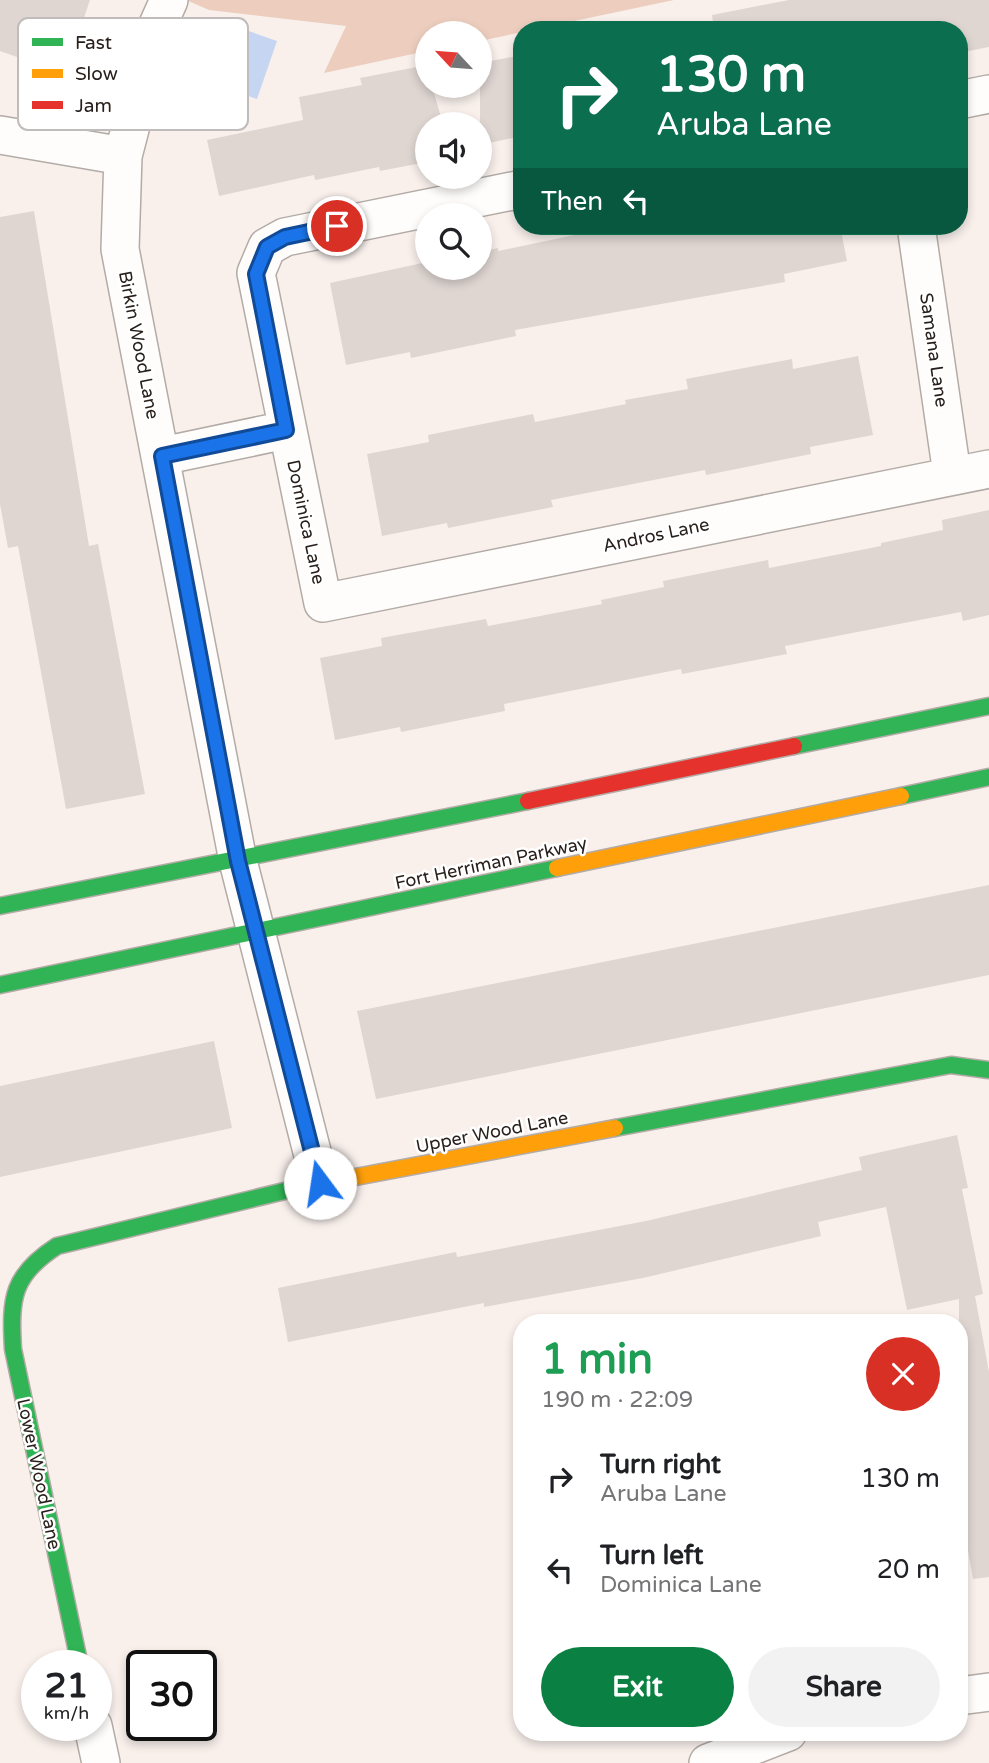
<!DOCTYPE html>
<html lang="en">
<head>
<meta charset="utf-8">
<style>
  :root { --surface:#fff; --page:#f2f2f2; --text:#202124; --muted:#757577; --accent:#0b8043 }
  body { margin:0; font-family:"Varela Round",sans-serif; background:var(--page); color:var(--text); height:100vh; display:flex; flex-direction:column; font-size:26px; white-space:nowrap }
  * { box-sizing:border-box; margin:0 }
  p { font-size:23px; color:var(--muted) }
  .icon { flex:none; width:38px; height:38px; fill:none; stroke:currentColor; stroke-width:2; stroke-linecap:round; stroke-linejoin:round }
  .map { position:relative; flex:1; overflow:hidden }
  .details { position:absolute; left:513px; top:1314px; width:455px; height:427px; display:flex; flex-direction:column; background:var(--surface); border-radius:28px; box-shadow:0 4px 10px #0003 }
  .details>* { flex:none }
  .hud { position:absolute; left:513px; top:21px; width:455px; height:214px; border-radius:28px; box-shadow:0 4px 10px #0003; background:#0b6e4f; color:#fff; overflow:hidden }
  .needle { width:46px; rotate:296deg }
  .tools { position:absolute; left:415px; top:21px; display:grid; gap:14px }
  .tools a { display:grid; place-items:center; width:77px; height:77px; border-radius:50%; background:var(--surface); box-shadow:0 4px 10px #0003; font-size:35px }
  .speed { position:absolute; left:21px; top:1650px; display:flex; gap:14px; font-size:35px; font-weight:700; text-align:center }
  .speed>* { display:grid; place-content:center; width:91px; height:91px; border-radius:50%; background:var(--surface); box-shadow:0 4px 10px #0003; line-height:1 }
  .speed small { font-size:18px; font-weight:400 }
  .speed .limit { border:4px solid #111; border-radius:10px; background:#fff; color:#111 }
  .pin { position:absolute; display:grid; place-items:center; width:60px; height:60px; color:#fff; margin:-30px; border:4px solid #fff; border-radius:50%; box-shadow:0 2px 7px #0007 }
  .me { position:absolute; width:77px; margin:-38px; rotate:346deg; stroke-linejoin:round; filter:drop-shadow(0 0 5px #0008) }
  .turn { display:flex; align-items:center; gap:24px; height:147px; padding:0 28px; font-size:32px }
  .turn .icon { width:91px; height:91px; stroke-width:2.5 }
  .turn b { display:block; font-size:49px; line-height:60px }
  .then { display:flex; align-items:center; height:66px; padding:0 28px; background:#0003; gap:14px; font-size:26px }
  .round { display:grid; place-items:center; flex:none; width:74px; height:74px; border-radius:37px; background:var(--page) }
  .headline { display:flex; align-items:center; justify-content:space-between; height:119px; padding:0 28px }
  h1 { font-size:42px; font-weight:700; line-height:52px; color:#1e9e55 }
  .primary-button { display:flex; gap:14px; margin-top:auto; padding:14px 28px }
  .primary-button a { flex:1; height:80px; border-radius:42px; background:var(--accent); color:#fff; font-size:28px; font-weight:700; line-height:80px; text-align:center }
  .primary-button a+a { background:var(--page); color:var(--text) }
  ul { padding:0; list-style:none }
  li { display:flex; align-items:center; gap:21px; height:91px; padding:0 28px }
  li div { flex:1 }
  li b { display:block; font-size:26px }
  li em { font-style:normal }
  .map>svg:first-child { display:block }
  .green { fill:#edcebe }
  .water { fill:#c6d6f2 }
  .building { fill:#dfd6d2 }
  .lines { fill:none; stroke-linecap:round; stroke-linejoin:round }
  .street-casing { stroke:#b3aba6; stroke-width:40 }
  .fast-casing { stroke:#b3aba6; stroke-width:19 }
  .slow-casing { stroke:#b3aba6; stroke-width:19 }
  .jam-casing { stroke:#b3aba6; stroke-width:19 }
  .street { stroke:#fefdfc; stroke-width:37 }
  .fast { stroke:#30b455; stroke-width:16 }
  .slow { stroke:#ff9f0a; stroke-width:16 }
  .jam { stroke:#e5322d; stroke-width:16 }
  .route-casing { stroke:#114b97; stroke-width:18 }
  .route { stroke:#1a73e8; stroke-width:12 }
  .labels { text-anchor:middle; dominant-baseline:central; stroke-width:5; stroke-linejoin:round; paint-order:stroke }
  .street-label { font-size:18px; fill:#29201b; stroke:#fff }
  .key { fill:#fff; stroke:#bfbcbb; stroke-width:2 }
  .key-label { font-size:19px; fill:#29201b }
</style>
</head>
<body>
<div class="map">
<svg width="989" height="1763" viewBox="0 0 989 1763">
  <rect width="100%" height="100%" fill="#f9f0ec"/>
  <path class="green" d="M186,0H674L480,41V33H427V51L324,73L346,26L209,10Z"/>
  <path class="water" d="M243,29L277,41L257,99L223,87Z"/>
  <path class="building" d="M0,0H90L65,74L0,51Z
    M789,0H989V47L959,53V30H714L712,15Z
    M522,55V136L480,145V63Z
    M427,65V86H432L443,124H427V162L380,171L379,167L315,180L314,175L219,196L207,140L303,120L299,97L362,85L360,78Z
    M34,211L89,546L98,544L145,794L66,809L18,546L8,548L0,504V217Z
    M617,226H840L847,261L784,274L785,282L515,330L516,336L411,358L410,352L346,365L330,283L427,262V268H480V252L498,248V251Z
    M858,356L873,435L810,447L811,454L706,475L705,470L551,500L553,507L448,528L447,523L382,536L367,454L429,442L428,435L533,414L535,422L626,404L625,400L688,389L686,379L792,359L793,369Z
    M989,510V615L963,621L961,612L785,646L787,654L682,674L681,669L504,704L505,711L401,732L400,727L335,740L320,658L382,646L381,638L486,619L488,626L602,604L601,600L664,587L663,581L768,560L769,568L881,546V543L943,530L942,520Z
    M989,885V975L376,1099L357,1011Z
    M214,1041L232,1128L0,1177V1086Z
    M957,1135L968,1188L962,1189L983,1294L975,1296L989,1372V1577L973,1579L959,1499V1299L907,1310L886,1207L818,1222L821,1236L643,1278L484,1307V1303L288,1342L278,1288L456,1252L457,1257L646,1221L862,1170L859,1157Z"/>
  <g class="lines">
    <defs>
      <path id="street" d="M169,0L156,29L123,156L120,249L238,861L320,1183
        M959,100L989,94
        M0,135L123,156
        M522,189L285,237L267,247L256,273L323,603L989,469
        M916,226L952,474
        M162,456L286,430
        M959,1696L989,1692
        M93,1726L101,1763
        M708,1763L788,1732"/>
      <path id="fast" d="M794,746L989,706
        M901,796L989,777
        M0,906L528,801
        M0,985L557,868
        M615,1128L951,1065L989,1070
        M80,1666L13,1349C10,1298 12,1275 57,1246L297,1188"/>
      <path id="slow" d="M557,868L901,796
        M297,1188L615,1128"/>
      <path id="jam" d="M528,801L794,746"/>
    </defs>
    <use href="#street" class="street-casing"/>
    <use href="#fast" class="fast-casing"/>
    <use href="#slow" class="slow-casing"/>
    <use href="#jam" class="jam-casing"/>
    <use href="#street" class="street"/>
    <use href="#fast" class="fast"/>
    <use href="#slow" class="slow"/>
    <use href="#jam" class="jam"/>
  </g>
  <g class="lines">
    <defs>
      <path id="route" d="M320,1183L238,861L162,456L286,430L256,274L267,247L285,237L337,226"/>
    </defs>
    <use href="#route" class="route-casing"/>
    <use href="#route" class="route"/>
  </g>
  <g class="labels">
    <g class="street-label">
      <text transform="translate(139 345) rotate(79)">Birkin Wood Lane</text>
      <text transform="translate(934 350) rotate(82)">Samana Lane</text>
      <text transform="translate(306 522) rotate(78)">Dominica Lane</text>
      <text transform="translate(656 535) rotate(-12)">Andros Lane</text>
      <text transform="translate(491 863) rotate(-12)">Fort Herriman Parkway</text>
      <text transform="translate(492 1132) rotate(-11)">Upper Wood Lane</text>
      <text transform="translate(39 1474) rotate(78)">Lower Wood Lane</text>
    </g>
  </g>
  <rect x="18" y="18" width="230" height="112" rx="10" class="key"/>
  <rect x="32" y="38" width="31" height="8" fill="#30b455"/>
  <rect x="32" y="69" width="31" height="9" fill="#ff9f0a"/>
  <rect x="32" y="101" width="31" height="8" fill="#e5322d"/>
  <g class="key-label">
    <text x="75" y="49">Fast</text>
    <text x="75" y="80">Slow</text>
    <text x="75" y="112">Jam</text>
  </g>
</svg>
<div class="tools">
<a><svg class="needle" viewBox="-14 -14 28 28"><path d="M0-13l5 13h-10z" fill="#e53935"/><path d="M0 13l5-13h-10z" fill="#757577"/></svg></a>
<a><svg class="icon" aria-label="sound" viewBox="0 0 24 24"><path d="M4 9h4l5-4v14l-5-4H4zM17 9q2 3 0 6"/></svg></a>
<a><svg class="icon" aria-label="search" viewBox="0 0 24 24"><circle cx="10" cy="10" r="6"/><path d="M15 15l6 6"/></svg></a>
</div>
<div class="speed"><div>21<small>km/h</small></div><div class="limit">30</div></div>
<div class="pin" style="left:337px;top:226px;background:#d93025"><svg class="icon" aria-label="arrive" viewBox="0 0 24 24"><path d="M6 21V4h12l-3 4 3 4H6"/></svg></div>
<svg class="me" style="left:320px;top:1183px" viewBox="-20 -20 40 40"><circle r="19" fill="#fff"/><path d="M0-13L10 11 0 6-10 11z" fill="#1a73e8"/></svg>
<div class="hud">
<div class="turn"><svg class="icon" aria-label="right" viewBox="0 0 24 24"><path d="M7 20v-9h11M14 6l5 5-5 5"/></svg><div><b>130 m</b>Aruba Lane</div></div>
<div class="then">Then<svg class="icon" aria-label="left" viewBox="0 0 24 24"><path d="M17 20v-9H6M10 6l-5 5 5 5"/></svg></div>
</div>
<section class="details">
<div class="headline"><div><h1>1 min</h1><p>190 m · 22:09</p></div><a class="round" style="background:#d93025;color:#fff"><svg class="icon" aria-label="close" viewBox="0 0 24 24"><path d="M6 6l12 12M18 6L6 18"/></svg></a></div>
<ul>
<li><svg class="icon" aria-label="right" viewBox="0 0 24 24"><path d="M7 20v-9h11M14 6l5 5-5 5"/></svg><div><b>Turn right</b><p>Aruba Lane</p></div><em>130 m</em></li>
<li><svg class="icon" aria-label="left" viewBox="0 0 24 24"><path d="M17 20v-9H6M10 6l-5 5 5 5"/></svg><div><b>Turn left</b><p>Dominica Lane</p></div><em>20 m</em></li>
</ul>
<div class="primary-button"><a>Exit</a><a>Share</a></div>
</section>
</div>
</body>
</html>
